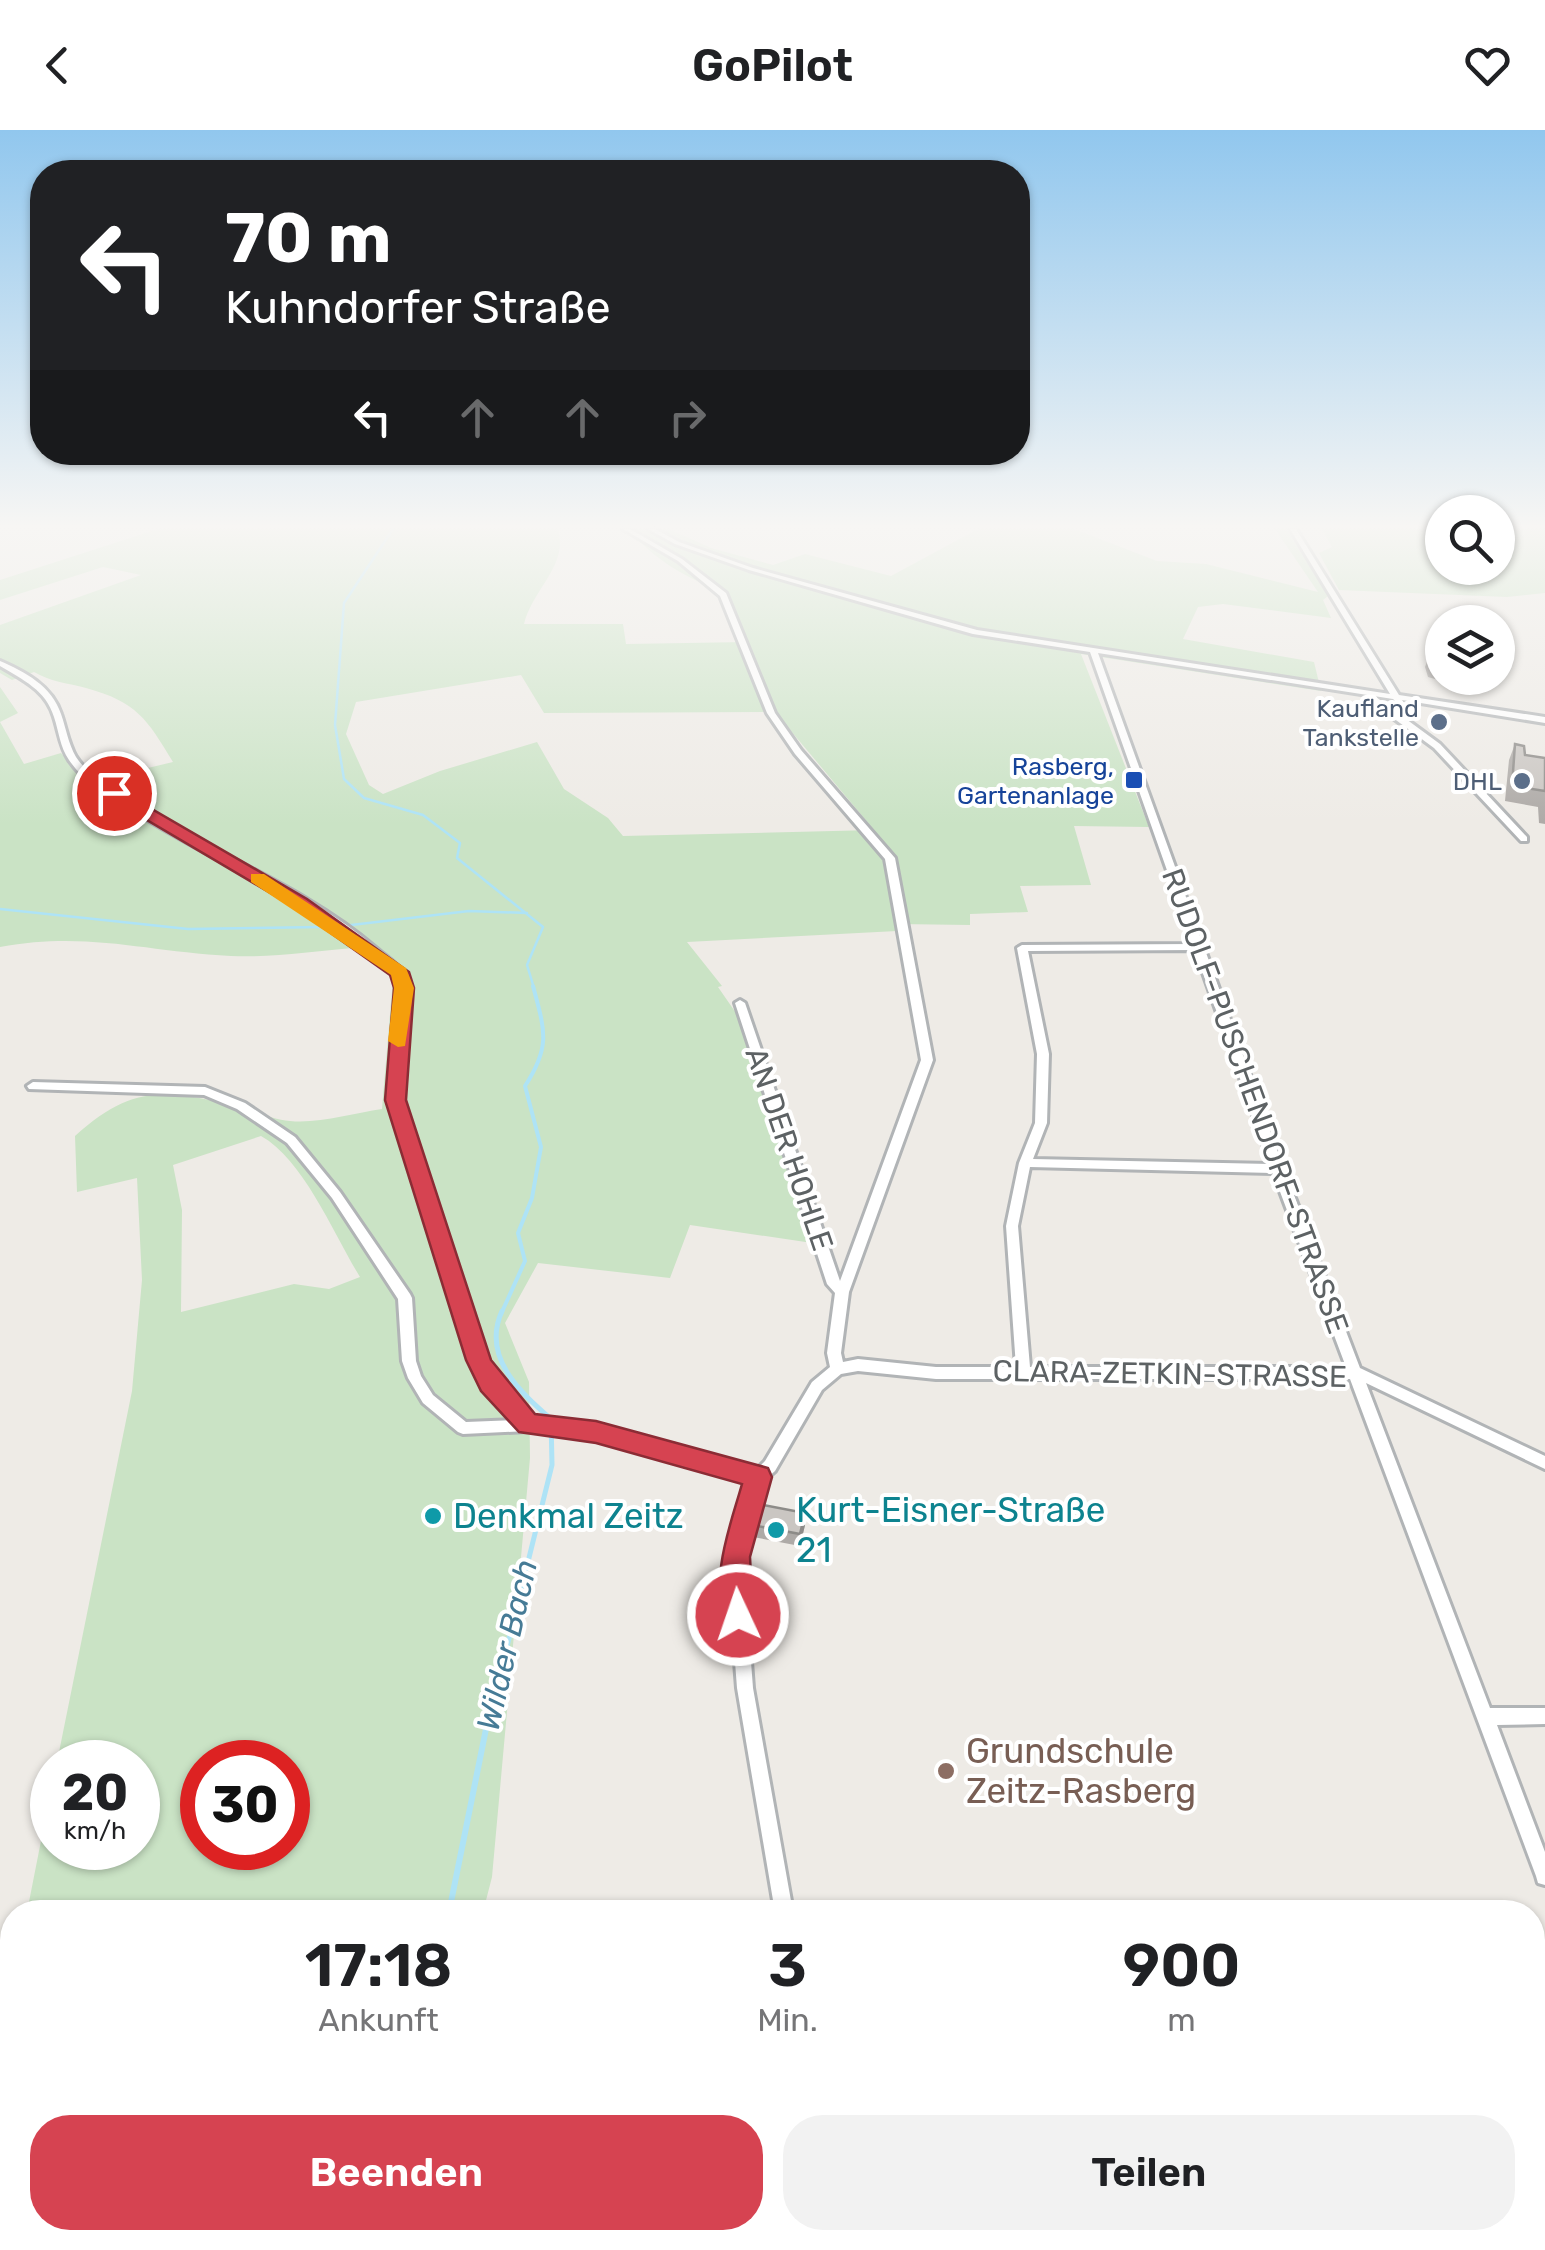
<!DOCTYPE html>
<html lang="de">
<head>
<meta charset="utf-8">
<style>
  :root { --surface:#fff; --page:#f2f2f2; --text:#202124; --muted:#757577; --accent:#d64351 }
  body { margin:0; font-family:Rubik,sans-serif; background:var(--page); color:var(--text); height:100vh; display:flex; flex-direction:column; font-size:38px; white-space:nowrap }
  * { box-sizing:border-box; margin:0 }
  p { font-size:32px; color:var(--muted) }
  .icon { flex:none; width:55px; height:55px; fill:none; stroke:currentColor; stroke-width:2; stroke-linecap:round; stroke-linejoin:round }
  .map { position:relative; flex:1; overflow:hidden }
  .side { position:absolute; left:0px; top:1770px; width:1545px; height:350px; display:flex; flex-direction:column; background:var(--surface); border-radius:40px 40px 0 0; box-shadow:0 2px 8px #0004 }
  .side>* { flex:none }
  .top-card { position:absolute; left:30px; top:30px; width:1000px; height:305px; border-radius:40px; box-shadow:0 2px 8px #0004; background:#202124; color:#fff; overflow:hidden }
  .fabs { position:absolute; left:1425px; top:365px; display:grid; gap:20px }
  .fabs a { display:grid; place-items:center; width:90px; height:90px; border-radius:50%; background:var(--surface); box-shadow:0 2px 8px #0004; font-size:50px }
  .speed { position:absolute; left:30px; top:1610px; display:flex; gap:20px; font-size:50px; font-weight:700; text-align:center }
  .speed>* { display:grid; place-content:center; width:130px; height:130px; border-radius:50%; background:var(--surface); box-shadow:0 2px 8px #0004; line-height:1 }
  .speed small { font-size:25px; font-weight:400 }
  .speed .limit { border:15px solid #d22; background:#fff; color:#111 }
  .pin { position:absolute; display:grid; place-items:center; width:85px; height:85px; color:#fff; margin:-42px; border:5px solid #fff; border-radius:50%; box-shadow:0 2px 10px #0007 }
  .me { position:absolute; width:110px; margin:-55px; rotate:357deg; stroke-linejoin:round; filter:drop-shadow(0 0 8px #0008) }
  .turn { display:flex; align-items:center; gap:35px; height:210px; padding:0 30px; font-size:45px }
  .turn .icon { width:130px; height:130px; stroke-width:2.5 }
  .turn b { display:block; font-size:70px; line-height:85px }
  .lanes { display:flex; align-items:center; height:95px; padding:0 30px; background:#0003; justify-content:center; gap:50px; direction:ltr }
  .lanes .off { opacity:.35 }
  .eta { display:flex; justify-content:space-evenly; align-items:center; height:170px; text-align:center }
  .eta b { font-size:60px; font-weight:600; line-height:70px }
  .primary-button { display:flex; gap:20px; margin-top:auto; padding:20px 30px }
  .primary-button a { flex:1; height:115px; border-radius:40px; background:var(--accent); color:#fff; font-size:40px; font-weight:600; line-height:115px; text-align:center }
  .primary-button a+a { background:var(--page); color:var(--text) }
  header { display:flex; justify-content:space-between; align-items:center; height:130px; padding:0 30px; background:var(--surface); font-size:45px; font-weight:600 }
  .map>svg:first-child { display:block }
  .green { fill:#cae3c5; fill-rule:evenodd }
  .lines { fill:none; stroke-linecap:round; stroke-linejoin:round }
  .stream-far3 { stroke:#aee3f6; stroke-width:2.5 }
  .stream-far2 { stroke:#aee3f6; stroke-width:4 }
  .stream-far1 { stroke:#aee3f6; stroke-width:5 }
  .stream { stroke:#aee3f6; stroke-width:6 }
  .minor-casing { stroke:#b1b4b6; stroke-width:6 }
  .minor { fill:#fff; fill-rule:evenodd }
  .wall { fill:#aeaaa7 }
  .shaded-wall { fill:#8d8b88 }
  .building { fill:#cac6c2; stroke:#8d8b88; stroke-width:2.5 }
  .route { fill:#d64351; stroke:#8b2c35; stroke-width:2.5 }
  .slow { fill:#f59e0b }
  .service-dot { fill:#5c6f8a; stroke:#fff; stroke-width:4 }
  .transit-dot { fill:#1a4fb4; stroke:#fff; stroke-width:4 }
  .culture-dot { fill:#0f9aa8; stroke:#fff; stroke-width:4 }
  .education-dot { fill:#8d6e63; stroke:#fff; stroke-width:4 }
  .labels { text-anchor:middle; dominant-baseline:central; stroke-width:8; stroke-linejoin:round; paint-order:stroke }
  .far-service-label { font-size:25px; fill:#4e5e75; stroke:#fff; text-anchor:end }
  .far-transit-label { font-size:25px; fill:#164399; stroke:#fff; text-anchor:end }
  .street-label { font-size:30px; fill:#5d6264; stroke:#fff }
  .water-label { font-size:32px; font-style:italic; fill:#467b96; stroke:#fff }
  .near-culture-label { font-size:35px; fill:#0d838f; stroke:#fff; text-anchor:start }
  .near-education-label { font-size:35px; fill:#785e54; stroke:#fff; text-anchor:start }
</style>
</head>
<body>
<header><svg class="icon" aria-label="back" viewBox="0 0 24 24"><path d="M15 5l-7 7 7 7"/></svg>GoPilot<svg class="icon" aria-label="heart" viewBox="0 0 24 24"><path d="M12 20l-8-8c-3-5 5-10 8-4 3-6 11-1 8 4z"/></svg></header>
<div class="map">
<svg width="1545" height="2120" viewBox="0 0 1545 2120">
  <rect width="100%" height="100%" fill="#eeebe6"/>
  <path class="green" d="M158,399H558C569,435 532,460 524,494H623L626,514L746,512L725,461C690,452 651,427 628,399H669L711,418L773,435L805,424L891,446L978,399H1074L1157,431L1206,434L1318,462L1275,399H1286L1328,466L1323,470L1331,488L1223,474L1198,477L1183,509L1314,532L1321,561L1081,524L1149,697L1074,696L1091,755L1020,756L1028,782L970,784V795L897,794V801L687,812L722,856L718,857L736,883L819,1114L690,1095L670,1148L538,1133L505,1193L529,1252L530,1328L492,1747L483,1782H27L52,1655V1718H138V1632H57L132,1261L142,1150L137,1048L77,1062L75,1006C134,952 171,959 245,979C260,983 275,990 290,991C318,994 354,983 382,979L393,849L354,818C314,821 271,828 231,826C146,822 88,801 0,817V557L18,583L0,592L24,634L61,623L89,652L173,632C147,589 137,572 86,558C68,553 51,552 34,542L12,550L0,543V495L141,445L103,437L0,470V450ZM521,545L544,583L775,582L874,700L623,706L608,688L564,659L537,612L440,641L383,664L369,655L346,604L356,572ZM261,1006C304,1030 334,1105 360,1147L329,1159L294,1154L181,1182L182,1080L173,1035ZM202,1632H288V1718H202Z
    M1322,399H1442V438H1498V399H1545V463L1507,467L1339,460L1319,423L1332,417Z
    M12,1853V2108H484L486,2120H0V1915Z"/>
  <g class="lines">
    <path class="stream-far3" d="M393,399L344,473L335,595L344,649L364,668L423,685L460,713L457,728L543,797L527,835L534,858
      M0,779L188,799L322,797
      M343,796L469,781L527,783"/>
    <path class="stream-far2" d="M501,1184L525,1131L518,1103L532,1068L541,1017L525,956C551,916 545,901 533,856"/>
    <path class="stream-far1" d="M487,1597L552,1335L551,1289C520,1262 481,1227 502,1181"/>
    <path class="stream" d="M449,1782L487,1594
      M417,2108L418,2120"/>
    <defs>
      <path id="minor" d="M623,399H630L682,429L726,463L775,583L801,620L895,728L933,930L849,1162L841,1223L843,1232L858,1229L936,1237H1016L1006,1096L1019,1033L1035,993L1037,924L1017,818L1022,815L1193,814L1090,522L973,504L749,440L675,414L648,399H655L679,412L753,438L977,500L1390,564L1290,399H1296L1399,565L1545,587V593L1402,570L1404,573L1400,575L1393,569L1098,523L1284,1039L1360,1238L1545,1326V1339L1366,1253L1490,1578H1545V1594L1497,1595L1545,1722V1755L1538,1753L1536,1746L1350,1249H936L858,1241L841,1244L822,1260L775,1341L765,1350L743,1427L753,1558L793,1782H775L737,1558L727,1427L749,1351L596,1308L528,1301L463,1304L458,1302L423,1273L408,1248L402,1231L398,1169L332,1068L287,1013L237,979L204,965L29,959L27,956L33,952L205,957L245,973L295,1007L340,1062L410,1164L412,1168L416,1231L421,1246L433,1265L466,1292L514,1290L485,1257L472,1230L389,970L399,858C398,856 395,845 393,844C385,832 358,814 346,805C277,756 199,723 128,678C107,665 83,651 69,630C60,617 59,602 54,587C46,560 23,550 0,536V531C25,542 52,556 61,584C66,598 68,613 76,627C89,647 115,661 135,674C213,724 305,757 376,818C385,826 399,834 404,844C407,848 408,853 409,858L401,970L486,1230L495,1249L532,1289L596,1296L756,1340L765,1331L812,1252L830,1237L827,1223L835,1163L827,1154L735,873L740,870L745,873L840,1151L921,930L885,729L795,624L767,583L720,466L678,431ZM1195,820L1270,1034L1033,1029L1047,993L1049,924L1028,821ZM1030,1037L1273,1043L1346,1237H1030L1018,1096Z
        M1370,567H1376L1440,614L1527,707V711H1521L1434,618L1370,571Z
        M1532,1841L1545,1843V1863L1532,1861Z
        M1545,1891V1911L1532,1916V1896Z
        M1315,2108H1337V2120H1315Z"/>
    </defs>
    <use href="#minor" class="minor-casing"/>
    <use href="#minor" class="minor"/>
  </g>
  <path class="wall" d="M1429,526L1442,528V548H1459L1456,555L1428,547L1425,537Z
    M1515,614L1525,625L1545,628V694L1539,693L1538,677L1505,671L1509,630Z
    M752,1395H805L800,1416L753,1407Z"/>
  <path class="shaded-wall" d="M805,1383V1395L800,1416V1404Z"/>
  <path class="building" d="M1429,526L1442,528V538L1432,535Z
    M1515,614L1524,616L1525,625L1545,628V661L1512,656Z
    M758,1374L805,1383L800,1404L752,1395Z"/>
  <linearGradient id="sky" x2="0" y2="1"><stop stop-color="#91c7ee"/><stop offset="0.57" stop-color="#f7f6f4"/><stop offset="1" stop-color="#f7f6f4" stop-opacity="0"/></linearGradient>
  <rect width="1545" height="695" fill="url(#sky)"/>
  <path class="route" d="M108,660H119L307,769L409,842L414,858L406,970L491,1230L535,1284L596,1291L768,1338L772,1347L750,1427L753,1485L749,1495L738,1499L728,1495C708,1450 730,1397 742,1354L596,1313L519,1302L481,1261L466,1230L385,970L394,858L390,845L294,777L108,667Z"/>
  <path class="slow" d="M251,744H264L406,838L414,858L405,916L398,917L388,911L394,858L391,845L251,752Z"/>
  <g class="service-dot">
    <circle cx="1439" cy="592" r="10"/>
    <circle cx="1522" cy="651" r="10"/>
  </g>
  <rect class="transit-dot" x="1124" y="640" width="20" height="20" rx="5"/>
  <g class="culture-dot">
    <circle cx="433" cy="1386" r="10"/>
    <circle cx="776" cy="1400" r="10"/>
  </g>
  <circle class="education-dot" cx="946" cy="1641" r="10"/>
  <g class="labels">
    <g class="far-service-label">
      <text x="1419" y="578">Kaufland<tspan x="1419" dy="29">Tankstelle</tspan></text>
      <text x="1502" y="651">DHL</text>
    </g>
    <g class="far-transit-label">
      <text x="1114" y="636">Rasberg,<tspan x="1114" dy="29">Gartenanlage</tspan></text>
    </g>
    <g class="street-label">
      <text transform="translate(1255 971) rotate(70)">RUDOLF-PUSCHENDORF-STRASSE</text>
      <text transform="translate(789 1019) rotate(71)">AN DER HOHLE</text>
      <text transform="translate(1170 1244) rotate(1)">CLARA-ZETKIN-STRASSE</text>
    </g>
    <g class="water-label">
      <text transform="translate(507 1515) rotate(-77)">Wilder Bach</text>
    </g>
    <g class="near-culture-label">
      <text x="796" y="1380">Kurt-Eisner-Straße<tspan x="796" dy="40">21</tspan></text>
      <text x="453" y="1386">Denkmal Zeitz</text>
    </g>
    <g class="near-education-label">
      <text x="966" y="1621">Grundschule<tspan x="966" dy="40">Zeitz-Rasberg</tspan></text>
    </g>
  </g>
</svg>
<div class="fabs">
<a><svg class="icon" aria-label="search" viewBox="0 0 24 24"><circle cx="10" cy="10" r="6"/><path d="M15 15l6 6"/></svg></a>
<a><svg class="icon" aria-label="layers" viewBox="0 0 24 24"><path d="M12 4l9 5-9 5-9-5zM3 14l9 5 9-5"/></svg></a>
</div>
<div class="speed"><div>20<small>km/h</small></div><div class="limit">30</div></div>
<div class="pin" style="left:114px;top:663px;background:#d93025"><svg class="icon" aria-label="arrive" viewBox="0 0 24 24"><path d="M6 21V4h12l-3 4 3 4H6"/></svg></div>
<svg class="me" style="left:738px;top:1485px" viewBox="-20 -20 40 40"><circle r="17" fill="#d64351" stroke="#fff" stroke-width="3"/><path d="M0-11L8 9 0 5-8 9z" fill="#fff"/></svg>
<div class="top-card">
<div class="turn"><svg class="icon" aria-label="left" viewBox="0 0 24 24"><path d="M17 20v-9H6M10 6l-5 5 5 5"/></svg><div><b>70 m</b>Kuhndorfer Straße</div></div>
<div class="lanes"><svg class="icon" aria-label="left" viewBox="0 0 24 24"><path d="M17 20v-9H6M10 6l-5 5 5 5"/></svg><svg class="icon off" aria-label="ahead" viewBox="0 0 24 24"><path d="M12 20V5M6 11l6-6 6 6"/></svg><svg class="icon off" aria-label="ahead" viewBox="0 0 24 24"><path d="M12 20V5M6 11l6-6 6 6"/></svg><svg class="icon off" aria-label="right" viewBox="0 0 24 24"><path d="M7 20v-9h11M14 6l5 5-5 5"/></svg></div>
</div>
<section class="side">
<div class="eta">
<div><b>17:18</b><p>Ankunft</p></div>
<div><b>3</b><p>Min.</p></div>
<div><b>900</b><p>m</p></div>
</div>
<div class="primary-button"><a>Beenden</a><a>Teilen</a></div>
</section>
</div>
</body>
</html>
